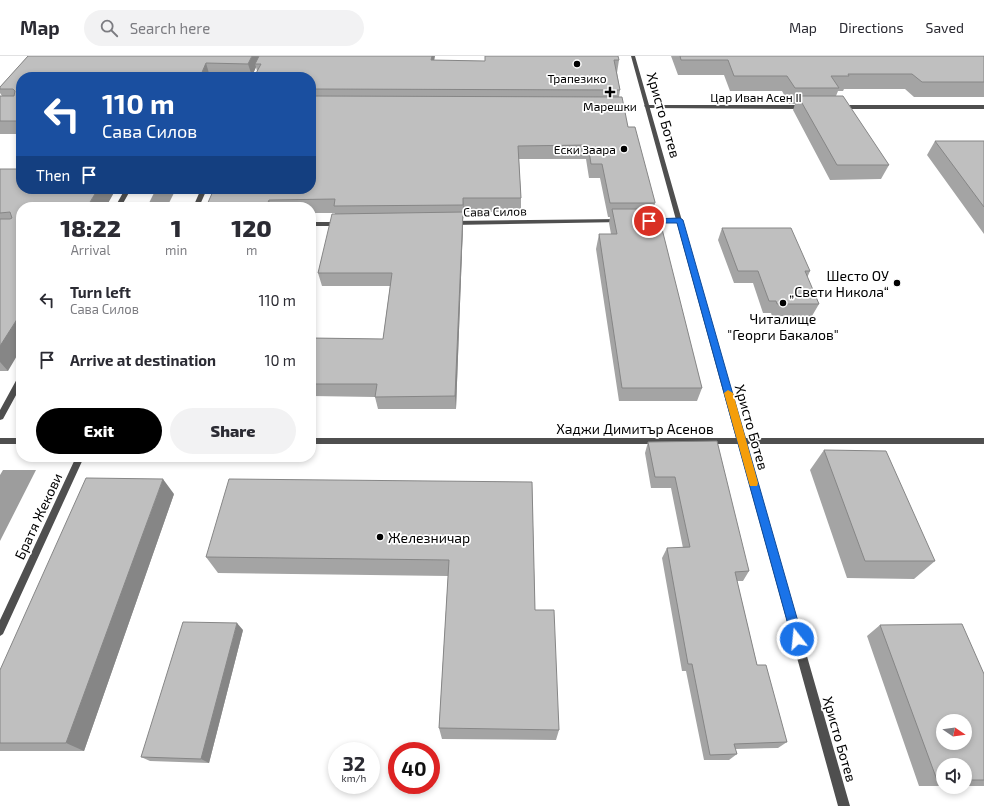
<!DOCTYPE html>
<html lang="en">
<head>
<meta charset="utf-8">
<style>
  :root { --surface:#fff; --page:#f2f2f3; --text:#2b2b33; --muted:#7c7c81; --line:#e1e1e2; --accent:#000 }
  body { margin:0; font-family:"Exo 2",sans-serif; background:var(--page); color:var(--text); height:100vh; display:flex; flex-direction:column; font-size:15px; white-space:nowrap }
  * { box-sizing:border-box; margin:0 }
  p { font-size:13px; color:var(--muted) }
  .icon { flex:none; width:22px; height:22px; fill:none; stroke:currentColor; stroke-width:2; stroke-linecap:round; stroke-linejoin:round }
  .map { position:relative; flex:1; overflow:hidden }
  .drawer { position:absolute; left:16px; top:146px; width:300px; height:260px; display:flex; flex-direction:column; background:var(--surface); border-radius:16px; box-shadow:0 2px 6px #0003 }
  .drawer>* { flex:none }
  .banner { position:absolute; left:16px; top:16px; width:300px; height:122px; border-radius:16px; box-shadow:0 2px 6px #0003; background:#1a4fa0; color:#fff; overflow:hidden }
  .needle { width:26px; rotate:103deg }
  .buttons { position:absolute; left:936px; top:658px; display:grid; gap:8px }
  .buttons a { display:grid; place-items:center; width:36px; height:36px; border-radius:50%; background:var(--surface); box-shadow:0 2px 6px #0003; font-size:20px }
  .speed { position:absolute; left:328px; top:686px; display:flex; gap:8px; font-size:20px; font-weight:700; text-align:center }
  .speed>* { display:grid; place-content:center; width:52px; height:52px; border-radius:50%; background:var(--surface); box-shadow:0 2px 6px #0003; line-height:1 }
  .speed small { font-size:10px; font-weight:400 }
  .speed .limit { border:6px solid #d22; background:#fff; color:#111 }
  .pin { position:absolute; display:grid; place-items:center; width:34px; height:34px; color:#fff; margin:-17px; border:2px solid #fff; border-radius:50%; box-shadow:0 1px 4px #0007 }
  .me { position:absolute; width:44px; margin:-22px; rotate:344deg; stroke-linejoin:round; filter:drop-shadow(0 0 3px #0008) }
  .turn { display:flex; align-items:center; gap:14px; height:84px; padding:0 20px; font-size:18px }
  .turn .icon { width:52px; height:52px; stroke-width:2.5 }
  .turn b { display:block; font-size:28px; line-height:34px }
  .then { display:flex; align-items:center; height:38px; padding:0 20px; background:#0003; gap:8px; font-size:15px }
  .eta { display:flex; justify-content:space-evenly; align-items:center; height:68px; text-align:center }
  .eta b { font-size:24px; font-weight:800; line-height:28px }
  .primary-button { display:flex; gap:8px; margin-top:auto; padding:8px 20px }
  .primary-button a { flex:1; height:46px; border-radius:24px; background:var(--accent); color:#fff; font-size:16px; font-weight:800; line-height:46px; text-align:center }
  .primary-button a+a { background:var(--page); color:var(--text) }
  ul { padding:0; list-style:none }
  li { display:flex; align-items:center; gap:12px; height:60px; padding:0 20px }
  li div { flex:1 }
  li b { display:block; font-size:15px }
  li em { font-style:normal }
  header { display:flex; align-items:center; gap:24px; box-sizing:border-box; height:56px; padding:0 20px; background:var(--surface); border-bottom:1px solid var(--line) }
  header strong { font-size:19px }
  nav { display:flex; gap:22px; margin-inline-start:auto; font-size:14px }
  .search { width:280px; height:36px; background:var(--page); display:flex; align-items:center; gap:10px; box-sizing:border-box; padding:0 14px; border-radius:22px; color:var(--muted); font-size:15px }
  .map>svg:first-child { display:block }
  .water { fill:#9d9d9d }
  .lines { fill:none; stroke-linecap:round; stroke-linejoin:round }
  .minor { fill:#4f4f4f; fill-rule:evenodd }
  .tertiary { fill:#4f4f4f; fill-rule:evenodd }
  .wall { fill:#a4a4a4 }
  .shaded-wall { fill:#868686 }
  .building { fill:#bfbfbf; stroke:#868686; fill-rule:evenodd }
  .route { fill:#1a73e8; stroke:#114b97 }
  .slow { fill:#f59e0b }
  .poi-dot { fill:#000; stroke:#fff; stroke-width:1.5 }
  .labels { text-anchor:middle; dominant-baseline:central; stroke-width:3.5; stroke-linejoin:round; paint-order:stroke }
  .far-poi-label { font-size:12px; fill:#000; stroke:#fff }
  .far-street-label { font-size:12px; fill:#000; stroke:#fff }
  .street-label { font-size:14px; fill:#000; stroke:#fff }
  .poi-label { font-size:14px; fill:#000; stroke:#fff; text-anchor:end }
</style>
</head>
<body>
<header>
<strong>Map</strong>
<div class="search"><svg class="icon" aria-label="search" viewBox="0 0 24 24"><circle cx="10" cy="10" r="6"/><path d="M15 15l6 6"/></svg>Search here</div>
<nav><a>Map</a><a>Directions</a><a>Saved</a></nav>
</header>
<div class="map">
<svg width="984" height="750" viewBox="0 0 984 750">
  <rect width="100%" height="100%" fill="#fff"/>
  <path class="water" d="M156,133H176L167,151H147Z
    M3,414H36L0,485V419Z"/>
  <g class="lines">
    <path class="minor" d="M645,49H803L806,51L803,53L647,52L644,50Z
      M984,49V53H839L836,51L839,49Z
      M125,133H131L121,151H115Z
      M201,133H207L199,151H193Z
      M680,162L683,164L682,165L650,167L647,165L650,163Z
      M621,163L624,165L623,166L452,169L449,167L452,165Z
      M311,166H341L344,168L341,170H311Z
      M21,320V330L3,363L0,364V354L18,321Z
      M76,401H84L3,578L0,580V564Z"/>
    <path class="tertiary" d="M631,0H635L744,382H984V388H746L850,750H838L738,388H311V382H736Z
      M0,382H21V388H0Z"/>
  </g>
  <path class="wall" d="M28,0L485,5L619,4L617,17L620,34L619,41L628,71L655,146L654,153L702,332L697,345H619L596,193L599,178H611L609,167L610,161H608L600,122H589L586,103H519L521,142V156H464L463,163V169L456,353H378L375,341L311,340V282L383,283L390,230H322L318,217L335,157H311V151H206L311,133V21L257,15L256,11L252,20L21,21V78H0V40H2L0,37V31Z
    M671,0H984V41H914L905,33H844L843,35H838L836,40L889,109L881,123L830,124L793,54L795,48H789L782,35H730L724,19H678Z
    M935,85H984V178L927,99Z
    M0,113L21,151L8,315H0Z
    M722,172L810,215L807,222L819,248L812,260H772L771,257H763L753,227H734L718,184Z
    M648,386L749,515L743,525H737L757,609L787,686L778,692L735,693L737,698L729,704H704L686,615H682L662,502L667,492H683L671,432H651L645,397Z
    M824,394L935,505L914,523L847,522L810,414Z
    M532,426L535,554L559,674L556,684L442,683L439,672L448,520L218,517L206,501Z
    M174,438L84,695H0V614Z
    M880,569L984,618V730H965V709H943V730H919L867,580Z
    M243,574L209,707L150,705L141,701Z"/>
  <path class="shaded-wall" d="M252,0H261L255,8L256,11L252,20L248,8Z
    M432,0H435L432,17L431,4Z
    M206,7L210,21H200Z
    M98,133H116L106,151H87Z
    M463,142L464,156L463,163Z
    M269,144L271,151H266Z
    M463,156V169L456,353L455,340Z
    M21,257V293L8,315L0,306V290Z
    M163,423L174,438L84,695L66,687Z
    M237,567L243,574L209,707L201,703Z"/>
  <path class="building" d="M28,0H252L248,8L206,7L200,21H21V65H0V40H14L15,35L13,33H0V31Z
    M259,0H432L431,4L485,5V0H618L619,4H614L620,34L311,33V21H254L261,8H255Z
    M680,0H984V26H922L912,18H848L849,20H831L839,32H795L787,20H734L728,4H681Z
    M311,40L622,41L628,71H635L655,146V147H610L602,108H591L588,89L518,90L521,142H463V149L334,150L335,143L269,144L266,151H206L214,133H311Z
    M798,40H843L889,109H837Z
    M935,85H984V151Z
    M0,113H21V133H98L87,151H21V257L0,290V163H10L12,162L10,156L0,157Z
    M612,153H657L702,332H622L599,178H617Z
    M463,156L455,340L375,341L377,328H311V282L383,283L392,217H318L332,158Z
    M722,172H791L810,215H805L819,248H777L776,245H769L758,215H738Z
    M717,385L749,515L735,516L757,609H766L787,686L734,688L737,698L710,699L692,608H688L667,492L690,491L675,421H655L648,386Z
    M824,394L886,395L935,505H865Z
    M86,422L163,423L66,687H0V614Z
    M229,423L532,426L535,554H554L559,674L439,672L449,504L206,501Z
    M183,566L237,567L201,703L141,701Z
    M962,568L984,618V724H965V709H943V724H937L880,569ZM943,665H965V687H943Z"/>
  <path class="route" d="M680,162L683,164L803,583L801,587L797,588L793,587L792,583L677,167H649L645,165L649,163Z"/>
  <path class="slow" d="M728,334L733,337L758,427L757,430H750L749,427L724,337Z"/>
  <g class="poi-dot">
    <circle cx="577" cy="8" r="4"/>
    <path d="M608 30h4v4h4v4h-4v4h-4v-4h-4v-4h4z"/>
    <circle cx="624" cy="93" r="4"/>
    <circle cx="897" cy="227" r="4"/>
    <circle cx="783" cy="247" r="4"/>
    <circle cx="380" cy="481" r="4"/>
  </g>
  <g class="labels">
    <g class="far-poi-label">
      <text x="577" y="22">Трапезико</text>
      <text x="610" y="50">Марешки</text>
      <text x="616" y="93" text-anchor="end">Ески Заара</text>
    </g>
    <g class="far-street-label">
      <text x="756" y="41">Цар Иван Асен II</text>
      <text transform="translate(495 155) rotate(-1)">Сава Силов</text>
    </g>
    <g class="street-label">
      <text transform="translate(664 59) rotate(74)">Христо Ботев</text>
      <text transform="translate(752 371) rotate(74)">Христо Ботев</text>
      <text x="635" y="372">Хаджи Димитър Асенов</text>
      <text transform="translate(38 460) rotate(-65)">Братя Жекови</text>
      <text transform="translate(840 683) rotate(74)">Христо Ботев</text>
    </g>
    <g class="poi-label">
      <text x="889" y="219">Шесто ОУ<tspan x="889" dy="16">„Свети Никола“</tspan></text>
      <text x="783" y="262" text-anchor="middle">Читалище<tspan x="783" dy="16">"Георги Бакалов"</tspan></text>
      <text x="388" y="481" text-anchor="start">Железничар</text>
    </g>
  </g>
</svg>
<div class="buttons">
<a><svg class="needle" viewBox="-14 -14 28 28"><path d="M0-13l5 13h-10z" fill="#e53935"/><path d="M0 13l5-13h-10z" fill="#7c7c81"/></svg></a>
<a><svg class="icon" aria-label="sound" viewBox="0 0 24 24"><path d="M4 9h4l5-4v14l-5-4H4zM17 9q2 3 0 6"/></svg></a>
</div>
<div class="speed"><div>32<small>km/h</small></div><div class="limit">40</div></div>
<div class="pin" style="left:649px;top:165px;background:#d93025"><svg class="icon" aria-label="arrive" viewBox="0 0 24 24"><path d="M6 21V4h12l-3 4 3 4H6"/></svg></div>
<svg class="me" style="left:797px;top:583px" viewBox="-20 -20 40 40"><circle r="17" fill="#1a73e8" stroke="#fff" stroke-width="3"/><path d="M0-11L8 9 0 5-8 9z" fill="#fff"/></svg>
<div class="banner">
<div class="turn"><svg class="icon" aria-label="left" viewBox="0 0 24 24"><path d="M17 20v-9H6M10 6l-5 5 5 5"/></svg><div><b>110 m</b>Сава Силов</div></div>
<div class="then">Then<svg class="icon" aria-label="arrive" viewBox="0 0 24 24"><path d="M6 21V4h12l-3 4 3 4H6"/></svg></div>
</div>
<section class="drawer">
<div class="eta">
<div><b>18:22</b><p>Arrival</p></div>
<div><b>1</b><p>min</p></div>
<div><b>120</b><p>m</p></div>
</div>
<ul>
<li><svg class="icon" aria-label="left" viewBox="0 0 24 24"><path d="M17 20v-9H6M10 6l-5 5 5 5"/></svg><div><b>Turn left</b><p>Сава Силов</p></div><em>110 m</em></li>
<li><svg class="icon" aria-label="arrive" viewBox="0 0 24 24"><path d="M6 21V4h12l-3 4 3 4H6"/></svg><div><b>Arrive at destination</b></div><em>10 m</em></li>
</ul>
<div class="primary-button"><a>Exit</a><a>Share</a></div>
</section>
</div>
</body>
</html>
